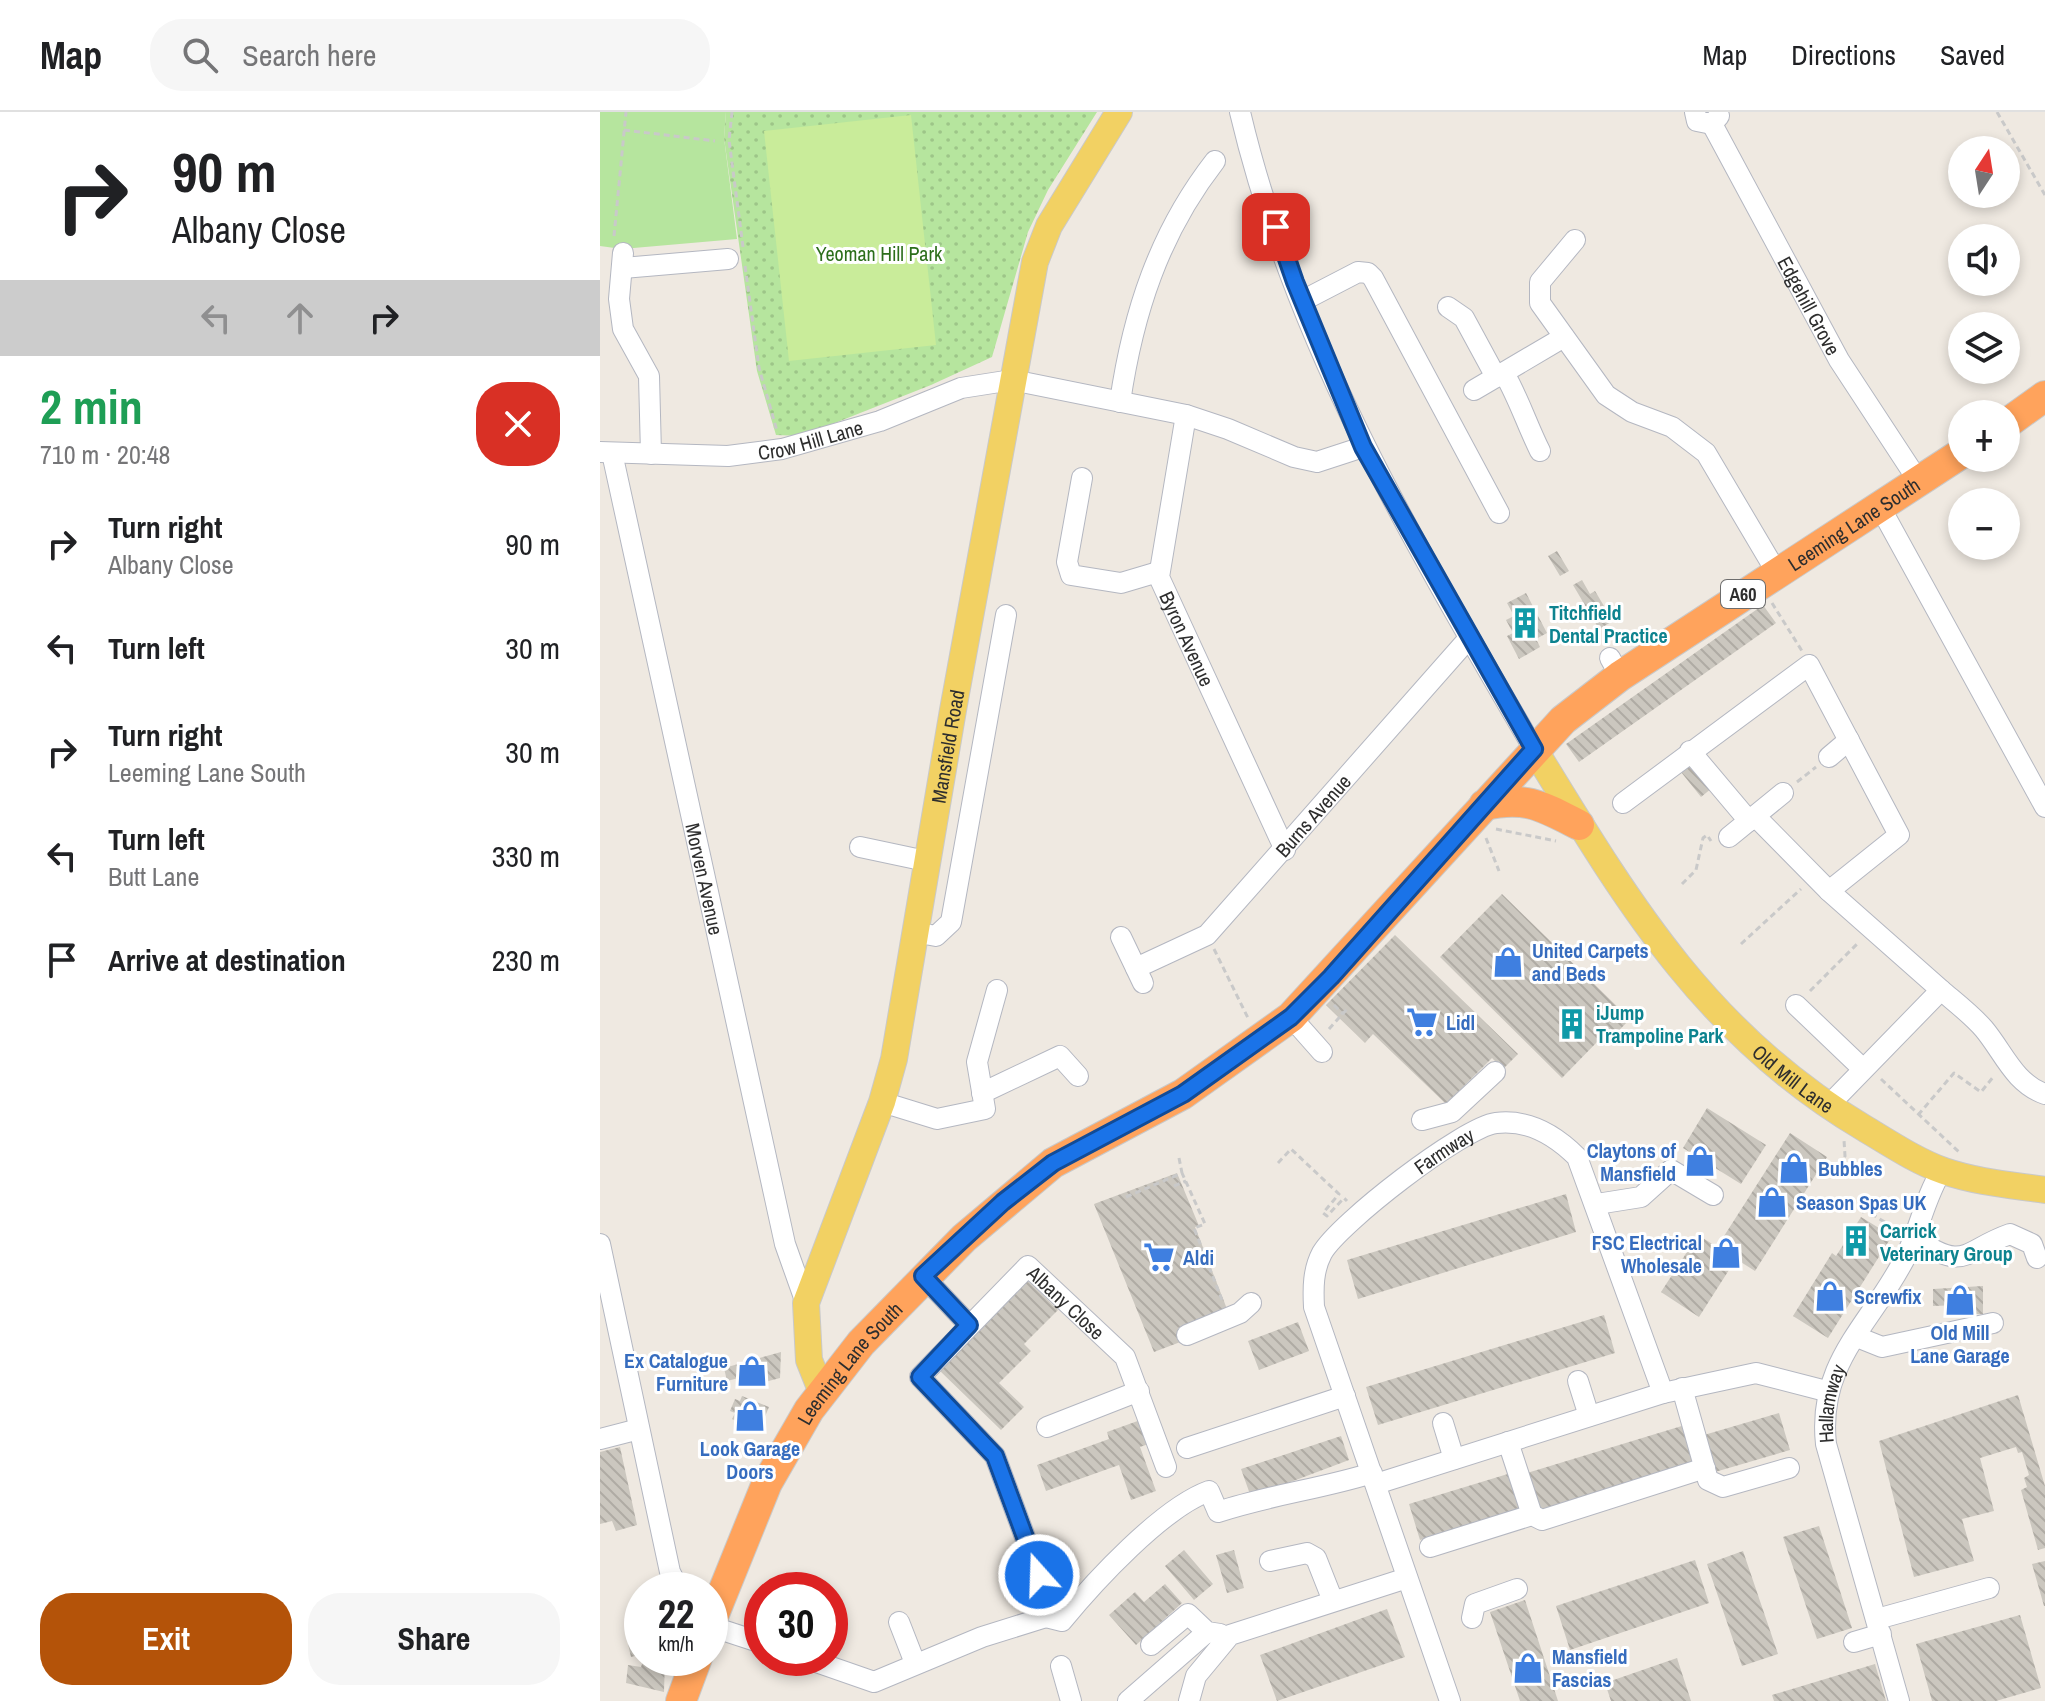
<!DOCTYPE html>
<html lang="en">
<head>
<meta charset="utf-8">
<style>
  :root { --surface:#fff; --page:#f6f6f6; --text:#202124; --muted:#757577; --line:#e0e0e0; --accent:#b45309 }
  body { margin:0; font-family:"Archivo Narrow",sans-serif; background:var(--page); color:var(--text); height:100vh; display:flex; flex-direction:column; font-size:30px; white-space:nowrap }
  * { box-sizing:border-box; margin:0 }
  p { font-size:26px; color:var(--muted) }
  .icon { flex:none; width:44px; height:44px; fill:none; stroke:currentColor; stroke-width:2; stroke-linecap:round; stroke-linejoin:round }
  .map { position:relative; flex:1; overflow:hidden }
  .details { display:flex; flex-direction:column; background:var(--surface); width:600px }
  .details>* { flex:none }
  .guide { background:#fff; color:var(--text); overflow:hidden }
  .needle { width:52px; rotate:12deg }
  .tools { position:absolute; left:1348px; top:24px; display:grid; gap:16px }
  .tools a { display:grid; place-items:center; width:72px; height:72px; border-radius:50%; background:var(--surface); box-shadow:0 4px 12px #0003; font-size:40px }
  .speed { position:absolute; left:24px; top:1460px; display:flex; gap:16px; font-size:40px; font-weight:700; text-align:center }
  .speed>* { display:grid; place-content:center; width:104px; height:104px; border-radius:50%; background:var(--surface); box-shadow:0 4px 12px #0003; line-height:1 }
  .speed small { font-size:20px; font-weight:400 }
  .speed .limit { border:12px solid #d22; background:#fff; color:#111 }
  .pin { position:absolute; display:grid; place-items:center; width:68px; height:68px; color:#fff; margin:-34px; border-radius:16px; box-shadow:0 4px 12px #0006 }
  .me { position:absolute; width:88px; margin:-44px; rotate:340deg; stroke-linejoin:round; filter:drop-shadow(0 0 6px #0008) }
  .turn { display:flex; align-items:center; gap:28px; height:168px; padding:0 40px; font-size:36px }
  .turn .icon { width:104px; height:104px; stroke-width:2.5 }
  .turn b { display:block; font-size:56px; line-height:68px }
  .lanes { display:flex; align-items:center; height:76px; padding:0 40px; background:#0003; justify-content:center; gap:40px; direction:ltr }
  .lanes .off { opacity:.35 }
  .round { display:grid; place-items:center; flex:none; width:84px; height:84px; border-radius:32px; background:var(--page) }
  .summary { display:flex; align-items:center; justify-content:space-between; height:136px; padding:0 40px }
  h1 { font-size:48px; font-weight:700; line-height:60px; color:#1e9e55 }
  .cta { display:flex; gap:16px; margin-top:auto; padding:16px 40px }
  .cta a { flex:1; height:92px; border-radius:32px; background:var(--accent); color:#fff; font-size:32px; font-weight:700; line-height:92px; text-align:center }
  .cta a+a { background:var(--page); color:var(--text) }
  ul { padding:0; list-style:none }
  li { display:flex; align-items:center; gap:24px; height:104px; padding:0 40px }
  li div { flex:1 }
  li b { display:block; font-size:30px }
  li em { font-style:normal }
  header { display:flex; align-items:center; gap:48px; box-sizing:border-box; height:112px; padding:0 40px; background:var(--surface); border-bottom:2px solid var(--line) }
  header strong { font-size:38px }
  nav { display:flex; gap:44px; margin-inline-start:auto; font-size:28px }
  .search { width:560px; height:72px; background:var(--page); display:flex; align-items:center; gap:20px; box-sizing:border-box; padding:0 28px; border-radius:32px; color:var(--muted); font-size:30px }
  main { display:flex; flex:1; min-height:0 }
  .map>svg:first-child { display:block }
  .grass { fill:#b6e59e }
  .park { fill:url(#park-dots) }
  .pitch { fill:#c9ec9a }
  .building { fill:url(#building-back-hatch) }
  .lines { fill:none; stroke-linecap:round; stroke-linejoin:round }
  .minor-casing { stroke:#b4b7c1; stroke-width:22 }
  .major-casing { stroke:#c9c9c9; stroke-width:28 }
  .highway-casing { stroke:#c9c9c9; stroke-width:32 }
  .path { stroke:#c9c9c9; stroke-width:3; stroke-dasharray:6 4; stroke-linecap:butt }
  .minor { stroke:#fff; stroke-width:20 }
  .major { stroke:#f2d163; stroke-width:26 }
  .highway { stroke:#ffa35c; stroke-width:30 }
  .route-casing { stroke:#114b97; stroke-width:20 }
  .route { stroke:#1a73e8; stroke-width:14 }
  .labels { text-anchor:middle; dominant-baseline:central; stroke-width:6; stroke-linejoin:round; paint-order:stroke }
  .shield { fill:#fff; stroke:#6d6d6d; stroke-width:2 }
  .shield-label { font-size:18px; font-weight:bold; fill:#2e2e2e }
  .park-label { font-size:20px; fill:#2c6e1b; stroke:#fff }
  .street-label { font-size:20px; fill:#2e2e2e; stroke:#fff }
  .culture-label { font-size:20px; font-weight:bold; fill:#0d838f; stroke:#fff; text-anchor:start }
  .shop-label { font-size:20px; font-weight:bold; fill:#366cbe; stroke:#fff; text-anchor:start }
</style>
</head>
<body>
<header>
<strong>Map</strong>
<div class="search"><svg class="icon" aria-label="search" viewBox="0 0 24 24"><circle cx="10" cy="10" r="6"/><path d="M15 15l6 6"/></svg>Search here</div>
<nav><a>Map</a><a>Directions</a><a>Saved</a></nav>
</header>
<main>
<section class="details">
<div class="guide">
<div class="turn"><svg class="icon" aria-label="right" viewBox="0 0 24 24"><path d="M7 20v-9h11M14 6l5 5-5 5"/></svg><div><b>90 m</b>Albany Close</div></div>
<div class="lanes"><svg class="icon off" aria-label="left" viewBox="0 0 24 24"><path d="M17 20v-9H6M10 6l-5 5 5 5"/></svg><svg class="icon off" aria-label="ahead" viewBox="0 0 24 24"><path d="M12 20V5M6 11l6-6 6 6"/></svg><svg class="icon" aria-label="right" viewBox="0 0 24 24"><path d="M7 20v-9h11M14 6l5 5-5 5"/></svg></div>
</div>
<div class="summary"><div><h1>2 min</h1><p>710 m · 20:48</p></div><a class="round" style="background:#d93025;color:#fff"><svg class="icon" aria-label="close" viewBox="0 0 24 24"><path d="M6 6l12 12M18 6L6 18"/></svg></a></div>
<ul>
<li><svg class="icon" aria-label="right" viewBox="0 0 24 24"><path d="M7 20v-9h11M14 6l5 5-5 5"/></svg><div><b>Turn right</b><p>Albany Close</p></div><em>90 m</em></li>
<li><svg class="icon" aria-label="left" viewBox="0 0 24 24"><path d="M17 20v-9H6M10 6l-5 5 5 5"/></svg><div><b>Turn left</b></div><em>30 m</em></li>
<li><svg class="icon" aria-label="right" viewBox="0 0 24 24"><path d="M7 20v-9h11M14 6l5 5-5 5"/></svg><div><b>Turn right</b><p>Leeming Lane South</p></div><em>30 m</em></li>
<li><svg class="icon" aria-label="left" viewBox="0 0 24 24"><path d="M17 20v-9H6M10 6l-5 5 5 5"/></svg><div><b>Turn left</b><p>Butt Lane</p></div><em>330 m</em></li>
<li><svg class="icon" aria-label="arrive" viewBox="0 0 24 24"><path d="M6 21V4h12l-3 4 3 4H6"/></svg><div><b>Arrive at destination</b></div><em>230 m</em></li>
</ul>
<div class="cta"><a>Exit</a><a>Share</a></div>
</section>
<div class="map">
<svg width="1445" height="1589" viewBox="0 0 1445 1589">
  <defs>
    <pattern id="park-dots" width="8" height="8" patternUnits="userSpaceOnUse" patternTransform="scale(2)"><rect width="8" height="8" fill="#b6e59e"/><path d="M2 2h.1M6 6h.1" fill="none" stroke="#9dc588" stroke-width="1.8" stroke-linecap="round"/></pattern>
    <pattern id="building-back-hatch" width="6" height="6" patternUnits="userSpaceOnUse" patternTransform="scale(2)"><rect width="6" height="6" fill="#cbc7bf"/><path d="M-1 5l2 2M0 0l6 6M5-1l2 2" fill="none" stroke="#afaba4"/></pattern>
  </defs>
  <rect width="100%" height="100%" fill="#efe9e1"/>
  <path class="grass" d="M0,0H126L124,26L137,127L22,137L0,134Z"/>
  <path class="park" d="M126,0H497L448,78L428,120L392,245L331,273L202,324L176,323L157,259L124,26Z"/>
  <path class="pitch" d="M311,3L336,233L189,249L164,19Z"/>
  <path class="building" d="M957,439L969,459L960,464L948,444Z
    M982,468L990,482L995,479L1013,509L999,517L973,473Z
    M926,481L947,521L936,527L940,535L919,547L907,524L913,521L906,508L914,504L907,491Z
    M1163,493L1176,511L979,650L966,632Z
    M1088,647L1112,676L1101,685L1077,655Z
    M902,782L1030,907L1004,934L998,929L962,966L840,845Z
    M795,823L918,942L903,957L892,946L846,992L773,922L765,931L726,893Z
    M1107,996L1166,1033L1141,1072L1083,1036Z
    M1190,1021L1227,1045L1155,1159L1136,1147L1099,1205L1061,1180L1098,1123L1117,1135Z
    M577,1061L599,1114L595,1115L627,1197L578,1216L583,1229L554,1240L494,1092Z
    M966,1082L976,1120L758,1187L747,1148Z
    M1261,1105L1292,1124L1228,1226L1193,1204L1232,1141L1236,1144Z
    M428,1169L458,1198L424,1232L431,1239L399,1271L424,1295L401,1318L340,1259Z
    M1383,1174V1202H1359V1193L1333,1194V1177Z
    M1004,1203L1015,1241L778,1313L766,1275Z
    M698,1210L709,1239L659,1258L648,1229Z
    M181,1240L180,1266L157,1272L154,1262L127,1269L124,1256Z
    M1418,1283L1445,1374V1436L1438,1438L1421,1378L1427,1375L1424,1366L1429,1363L1422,1340L1418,1341L1416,1335L1380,1346L1394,1399L1362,1407L1374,1449L1314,1465L1279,1329Z
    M142,1284L169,1295L159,1319L132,1307L135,1301L130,1299L135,1287L140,1289Z
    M1179,1301L1190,1338L1115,1360L1104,1323Z
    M546,1306L554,1330L540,1335L556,1379L531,1388L519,1353L446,1379L437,1353L509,1327L507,1320Z
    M1085,1313L1096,1350L939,1398L927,1361Z
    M741,1324L749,1348L651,1385L641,1357Z
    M20,1335L37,1413L16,1419L12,1409L0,1412V1340Z
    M911,1361L922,1397L820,1428L809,1392Z
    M1219,1414L1252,1516L1217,1527L1183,1425Z
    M584,1438L613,1472L594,1488L565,1454Z
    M634,1438L644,1476L627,1481L616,1443Z
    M1143,1439L1178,1542L1142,1554L1107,1452Z
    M1095,1448L1109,1491L970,1538L956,1494Z
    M1445,1449V1494H1444L1432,1452Z
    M565,1472L582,1491L536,1533L509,1503L535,1480L544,1490Z
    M925,1488L958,1589H920L890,1500Z
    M787,1497L805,1545L677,1589L660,1543Z
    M1420,1503L1441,1576L1396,1589H1332L1316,1532Z
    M42,1524V1542L31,1545L28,1532L39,1530L38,1525Z
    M44,1546H65L64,1580L26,1571L28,1553L41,1555Z
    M1077,1546L1091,1589H1011L1005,1571Z
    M1275,1552L1286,1589H1174L1172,1583Z"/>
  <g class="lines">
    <defs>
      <g id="minor">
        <path d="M640,0C694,230 816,435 934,637"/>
        <path d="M1095,0L1097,9L1112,12L1119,4"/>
        <path id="s1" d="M1112,12L1239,248L1319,370"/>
        <path d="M975,128L940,170V191L1006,283L1032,300L1072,315L1106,341L1177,461"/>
        <path d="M23,141L19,187L23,217L49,264L51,342"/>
        <path d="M23,156L128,147"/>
        <path d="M702,189L758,160L768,161L773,166L899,401"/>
        <path d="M848,195L864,206L896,265"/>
        <path d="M904,261C919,287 927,313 940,339"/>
        <path d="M874,278L964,225"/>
        <path d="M520,290C533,201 559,121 615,49"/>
        <path id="s2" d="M586,303L559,465L685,738"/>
        <path id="s3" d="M0,340L128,344L182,337L280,309L361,276L412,268L586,303L628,317L694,345L717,350L763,335"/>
        <path id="s4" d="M12,341L185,1132L206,1191"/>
        <path d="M482,366L467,450L471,463L521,471L558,460"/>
        <path d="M1280,395L1445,695"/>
        <path d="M1010,546L1020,564"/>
        <path d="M1090,639L1149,709"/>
        <path d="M1229,645L1249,628"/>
        <path d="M1023,691L1209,553L1299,723L1229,779"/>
        <path d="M1155,704L1229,779L1341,878"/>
        <path d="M1129,725L1183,681"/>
        <path d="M260,735L326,749"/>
        <path d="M314,820L336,824L351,810L406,503"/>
        <path d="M521,825L543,871"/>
        <path id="s5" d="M536,856L607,823L869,526"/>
        <path d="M1196,893L1263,957"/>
        <path d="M691,905L722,940"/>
        <path d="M382,981L460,944L478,964"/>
        <path d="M282,990L337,1007L385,997L377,950L397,878"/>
        <path d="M1227,995L1341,878C1355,890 1372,903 1384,917C1404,941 1414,971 1445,982"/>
        <path d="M822,1008L852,1000L895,960"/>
        <path d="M997,1092L1041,1085L1071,1058L1113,1083"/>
        <path d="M1314,1126C1367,1161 1362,1139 1410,1122L1432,1132L1437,1146"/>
        <path d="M0,1132L70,1460L79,1478"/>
        <path d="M323,1164L369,1213"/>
        <path d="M587,1223L640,1201L651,1191"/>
        <path d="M1257,1225L1282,1235L1393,1211"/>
        <path d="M978,1269L989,1304"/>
        <path d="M1082,1276L1108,1368L1123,1375L1189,1356"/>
        <path d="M843,1311L854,1347"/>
        <path d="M447,1315L539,1279"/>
        <path d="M0,1327L39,1317"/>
        <path d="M908,1330L932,1403"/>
        <path d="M587,1336L745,1284"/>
        <path d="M776,1372L1063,1281"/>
        <path d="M830,1435L932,1403L942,1408L1105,1356"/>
        <path d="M670,1449L707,1441L716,1446L733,1489"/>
        <path id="s6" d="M446,1505L439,1463L395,1344L320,1265L428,1154L525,1245L566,1355"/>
        <path d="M446,1505L462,1509C494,1470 562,1396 609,1379L618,1400C669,1383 721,1377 772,1361"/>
        <path d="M872,1506L875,1492L917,1477"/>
        <path d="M1277,1507L1389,1476"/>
        <path d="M299,1510L315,1551"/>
        <path d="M110,1514L162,1531"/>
        <path d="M1254,1530L1281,1522"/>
        <path d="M551,1533L588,1502L607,1520L620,1522"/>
        <path d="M205,1546L274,1570L382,1525L446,1505"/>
        <path d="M461,1554L471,1589"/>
        <path d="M528,1589L607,1520"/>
        <path d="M589,1589L596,1564L630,1523L807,1466"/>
        <path id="s7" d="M850,1589L714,1195C713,1176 713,1158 722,1141C738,1112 863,1015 896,1011C928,1007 955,1023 977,1045L1063,1281L1156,1261L1226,1279"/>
        <path id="s8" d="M1299,1589L1226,1332C1217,1249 1272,1212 1306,1144C1320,1116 1325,1085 1342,1058"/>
      </g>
      <g id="major">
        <path id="s9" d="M934,637C1027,789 1105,922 1264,1016C1289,1031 1316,1049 1344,1059C1376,1070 1411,1073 1445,1078"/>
        <path id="s10" d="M221,1278L209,1248L206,1191L282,990L294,947L353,598L435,150L449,114L519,0"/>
      </g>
      <g id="highway">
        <path d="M1406,312L1445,284"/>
        <path d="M884,693C927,684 942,694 979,713"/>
        <path id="s11" d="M110,1512L167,1371L209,1298L261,1231L364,1126L453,1051L583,982L691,905L963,608L1020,564L1362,341"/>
        <path d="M81,1589L97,1546"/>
      </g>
    </defs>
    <use href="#minor" class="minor-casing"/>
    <use href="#major" class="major-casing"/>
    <use href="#highway" class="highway-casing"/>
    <path class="path" d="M132,0L129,28L143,135
      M1397,0L1445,83
      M24,18L115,29
      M14,124L26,0
      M145,154L159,256L177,319
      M1172,491L1202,539
      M1197,670L1216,655
      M896,717L956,729
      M886,726L899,759
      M1082,772L1096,758L1103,726L1107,723L1111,729
      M1141,832L1201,777
      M614,837L648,906
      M1210,879L1258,831
      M734,893L743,902
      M729,917L747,897
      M1281,967L1360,1041
      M1318,1003L1354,961L1381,980L1394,964
      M579,1046L582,1061
      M678,1051L691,1037L739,1082L723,1101L727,1104L744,1086L747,1089
      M1240,1054L1245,1044L1244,1028
      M574,1074L586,1069
      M526,1085L582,1061L605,1112L594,1116L622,1188
      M1262,1100L1267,1099L1299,1119"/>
    <use href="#minor" class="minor"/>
    <use href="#major" class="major"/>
    <use href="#highway" class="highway"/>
  </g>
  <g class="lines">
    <defs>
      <path id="route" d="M439,1463L395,1344L320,1265L369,1213L323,1164L403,1090L453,1051L583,982L691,905L731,865L934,637L763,335L695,170L676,115"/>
    </defs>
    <use href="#route" class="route-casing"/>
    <use href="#route" class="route"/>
  </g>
  <defs>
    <symbol id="building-bare" viewBox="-9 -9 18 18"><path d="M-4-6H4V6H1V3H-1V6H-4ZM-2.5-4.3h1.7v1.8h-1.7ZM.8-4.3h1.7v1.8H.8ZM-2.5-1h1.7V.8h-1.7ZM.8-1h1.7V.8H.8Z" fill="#0f9aa8" stroke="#fff" stroke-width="2.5" paint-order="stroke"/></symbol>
    <symbol id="shop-bare" viewBox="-9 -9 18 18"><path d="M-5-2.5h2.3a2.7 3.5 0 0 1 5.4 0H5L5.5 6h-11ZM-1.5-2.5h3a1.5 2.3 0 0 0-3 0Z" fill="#3f7fe0" stroke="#fff" stroke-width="2.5" paint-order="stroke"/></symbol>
    <symbol id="supermarket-bare" viewBox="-9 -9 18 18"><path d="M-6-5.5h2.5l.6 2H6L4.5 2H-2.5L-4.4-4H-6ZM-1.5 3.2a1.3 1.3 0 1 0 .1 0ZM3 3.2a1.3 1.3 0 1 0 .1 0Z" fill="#3f7fe0" stroke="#fff" stroke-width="2.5" paint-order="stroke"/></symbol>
  </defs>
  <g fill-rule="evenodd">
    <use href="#building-bare" x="903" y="489" width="44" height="44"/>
    <use href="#shop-bare" x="886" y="828" width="44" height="44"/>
    <use href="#supermarket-bare" x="800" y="888" width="44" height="44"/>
    <use href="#building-bare" x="950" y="890" width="44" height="44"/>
    <use href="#shop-bare" x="1078" y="1027" width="44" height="44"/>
    <use href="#shop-bare" x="1172" y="1034" width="44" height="44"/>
    <use href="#shop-bare" x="1150" y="1068" width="44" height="44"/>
    <use href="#building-bare" x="1234" y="1107" width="44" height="44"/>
    <use href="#shop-bare" x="1104" y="1119" width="44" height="44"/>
    <use href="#supermarket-bare" x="537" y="1123" width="44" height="44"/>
    <use href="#shop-bare" x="1208" y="1162" width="44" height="44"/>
    <use href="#shop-bare" x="1338" y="1166" width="44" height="44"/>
    <use href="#shop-bare" x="130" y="1237" width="44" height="44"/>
    <use href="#shop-bare" x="128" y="1282" width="44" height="44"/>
    <use href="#shop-bare" x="906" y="1534" width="44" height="44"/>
  </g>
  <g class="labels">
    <rect class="shield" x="1121" y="468" width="44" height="28" rx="6"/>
    <g class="shield-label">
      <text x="1143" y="482">A60</text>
    </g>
    <g class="park-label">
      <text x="279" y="141">Yeoman Hill Park</text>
    </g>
    <g class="street-label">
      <text stroke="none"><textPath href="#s1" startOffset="206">Edgehill Grove</textPath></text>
      <text stroke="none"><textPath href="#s3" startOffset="212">Crow Hill Lane</textPath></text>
      <text stroke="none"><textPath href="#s11" startOffset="1618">Leeming Lane South</textPath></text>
      <text stroke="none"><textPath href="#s2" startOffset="232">Byron Avenue</textPath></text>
      <text stroke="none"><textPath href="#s10" startOffset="666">Mansfield Road</textPath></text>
      <text stroke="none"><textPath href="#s5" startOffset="238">Burns Avenue</textPath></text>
      <text stroke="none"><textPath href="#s4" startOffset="436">Morven Avenue</textPath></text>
      <text stroke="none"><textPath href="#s9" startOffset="422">Old Mill Lane</textPath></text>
      <text stroke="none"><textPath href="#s7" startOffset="632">Farmway</textPath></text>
      <text stroke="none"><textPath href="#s6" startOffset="486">Albany Close</textPath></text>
      <text stroke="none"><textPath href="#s11" startOffset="298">Leeming Lane South</textPath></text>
      <text stroke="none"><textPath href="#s8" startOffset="308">Hallamway</textPath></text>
    </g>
    <g class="culture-label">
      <text x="949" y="500">Titchfield<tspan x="949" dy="23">Dental Practice</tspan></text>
      <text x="996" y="900">iJump<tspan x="996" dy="23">Trampoline Park</tspan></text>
      <text x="1280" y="1118">Carrick<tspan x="1280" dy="23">Veterinary Group</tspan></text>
    </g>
    <g class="shop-label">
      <text x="932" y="838">United Carpets<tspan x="932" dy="23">and Beds</tspan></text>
      <text x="846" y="910">Lidl</text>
      <text x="1076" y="1038" text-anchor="end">Claytons of<tspan x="1076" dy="23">Mansfield</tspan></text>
      <text x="1218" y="1056">Bubbles</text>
      <text x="1196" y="1090">Season Spas UK</text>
      <text x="1102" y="1130" text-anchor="end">FSC Electrical<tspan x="1102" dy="23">Wholesale</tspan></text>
      <text x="583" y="1145">Aldi</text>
      <text x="1254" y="1184">Screwfix</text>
      <text x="1360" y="1220" text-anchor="middle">Old Mill<tspan x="1360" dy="23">Lane Garage</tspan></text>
      <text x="128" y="1248" text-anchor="end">Ex Catalogue<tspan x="128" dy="23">Furniture</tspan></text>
      <text x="150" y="1336" text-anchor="middle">Look Garage<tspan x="150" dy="23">Doors</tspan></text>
      <text x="952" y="1544">Mansfield<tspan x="952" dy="23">Fascias</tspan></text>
    </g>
  </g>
</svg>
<div class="tools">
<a><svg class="needle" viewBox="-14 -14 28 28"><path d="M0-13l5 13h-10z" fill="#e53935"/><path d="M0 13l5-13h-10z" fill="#757577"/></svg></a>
<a><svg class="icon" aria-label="sound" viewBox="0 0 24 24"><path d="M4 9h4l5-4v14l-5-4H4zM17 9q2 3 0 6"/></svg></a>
<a><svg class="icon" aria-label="layers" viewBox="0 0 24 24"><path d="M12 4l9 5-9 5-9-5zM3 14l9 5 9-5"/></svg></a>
<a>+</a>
<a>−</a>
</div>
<div class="speed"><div>22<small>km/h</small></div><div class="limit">30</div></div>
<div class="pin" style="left:676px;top:115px;background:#d93025"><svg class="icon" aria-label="arrive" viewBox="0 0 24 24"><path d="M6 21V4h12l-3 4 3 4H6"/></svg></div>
<svg class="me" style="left:439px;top:1463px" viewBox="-20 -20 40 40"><circle r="17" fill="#1a73e8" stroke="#fff" stroke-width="3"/><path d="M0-11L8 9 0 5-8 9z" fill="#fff"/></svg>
</div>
</main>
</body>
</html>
